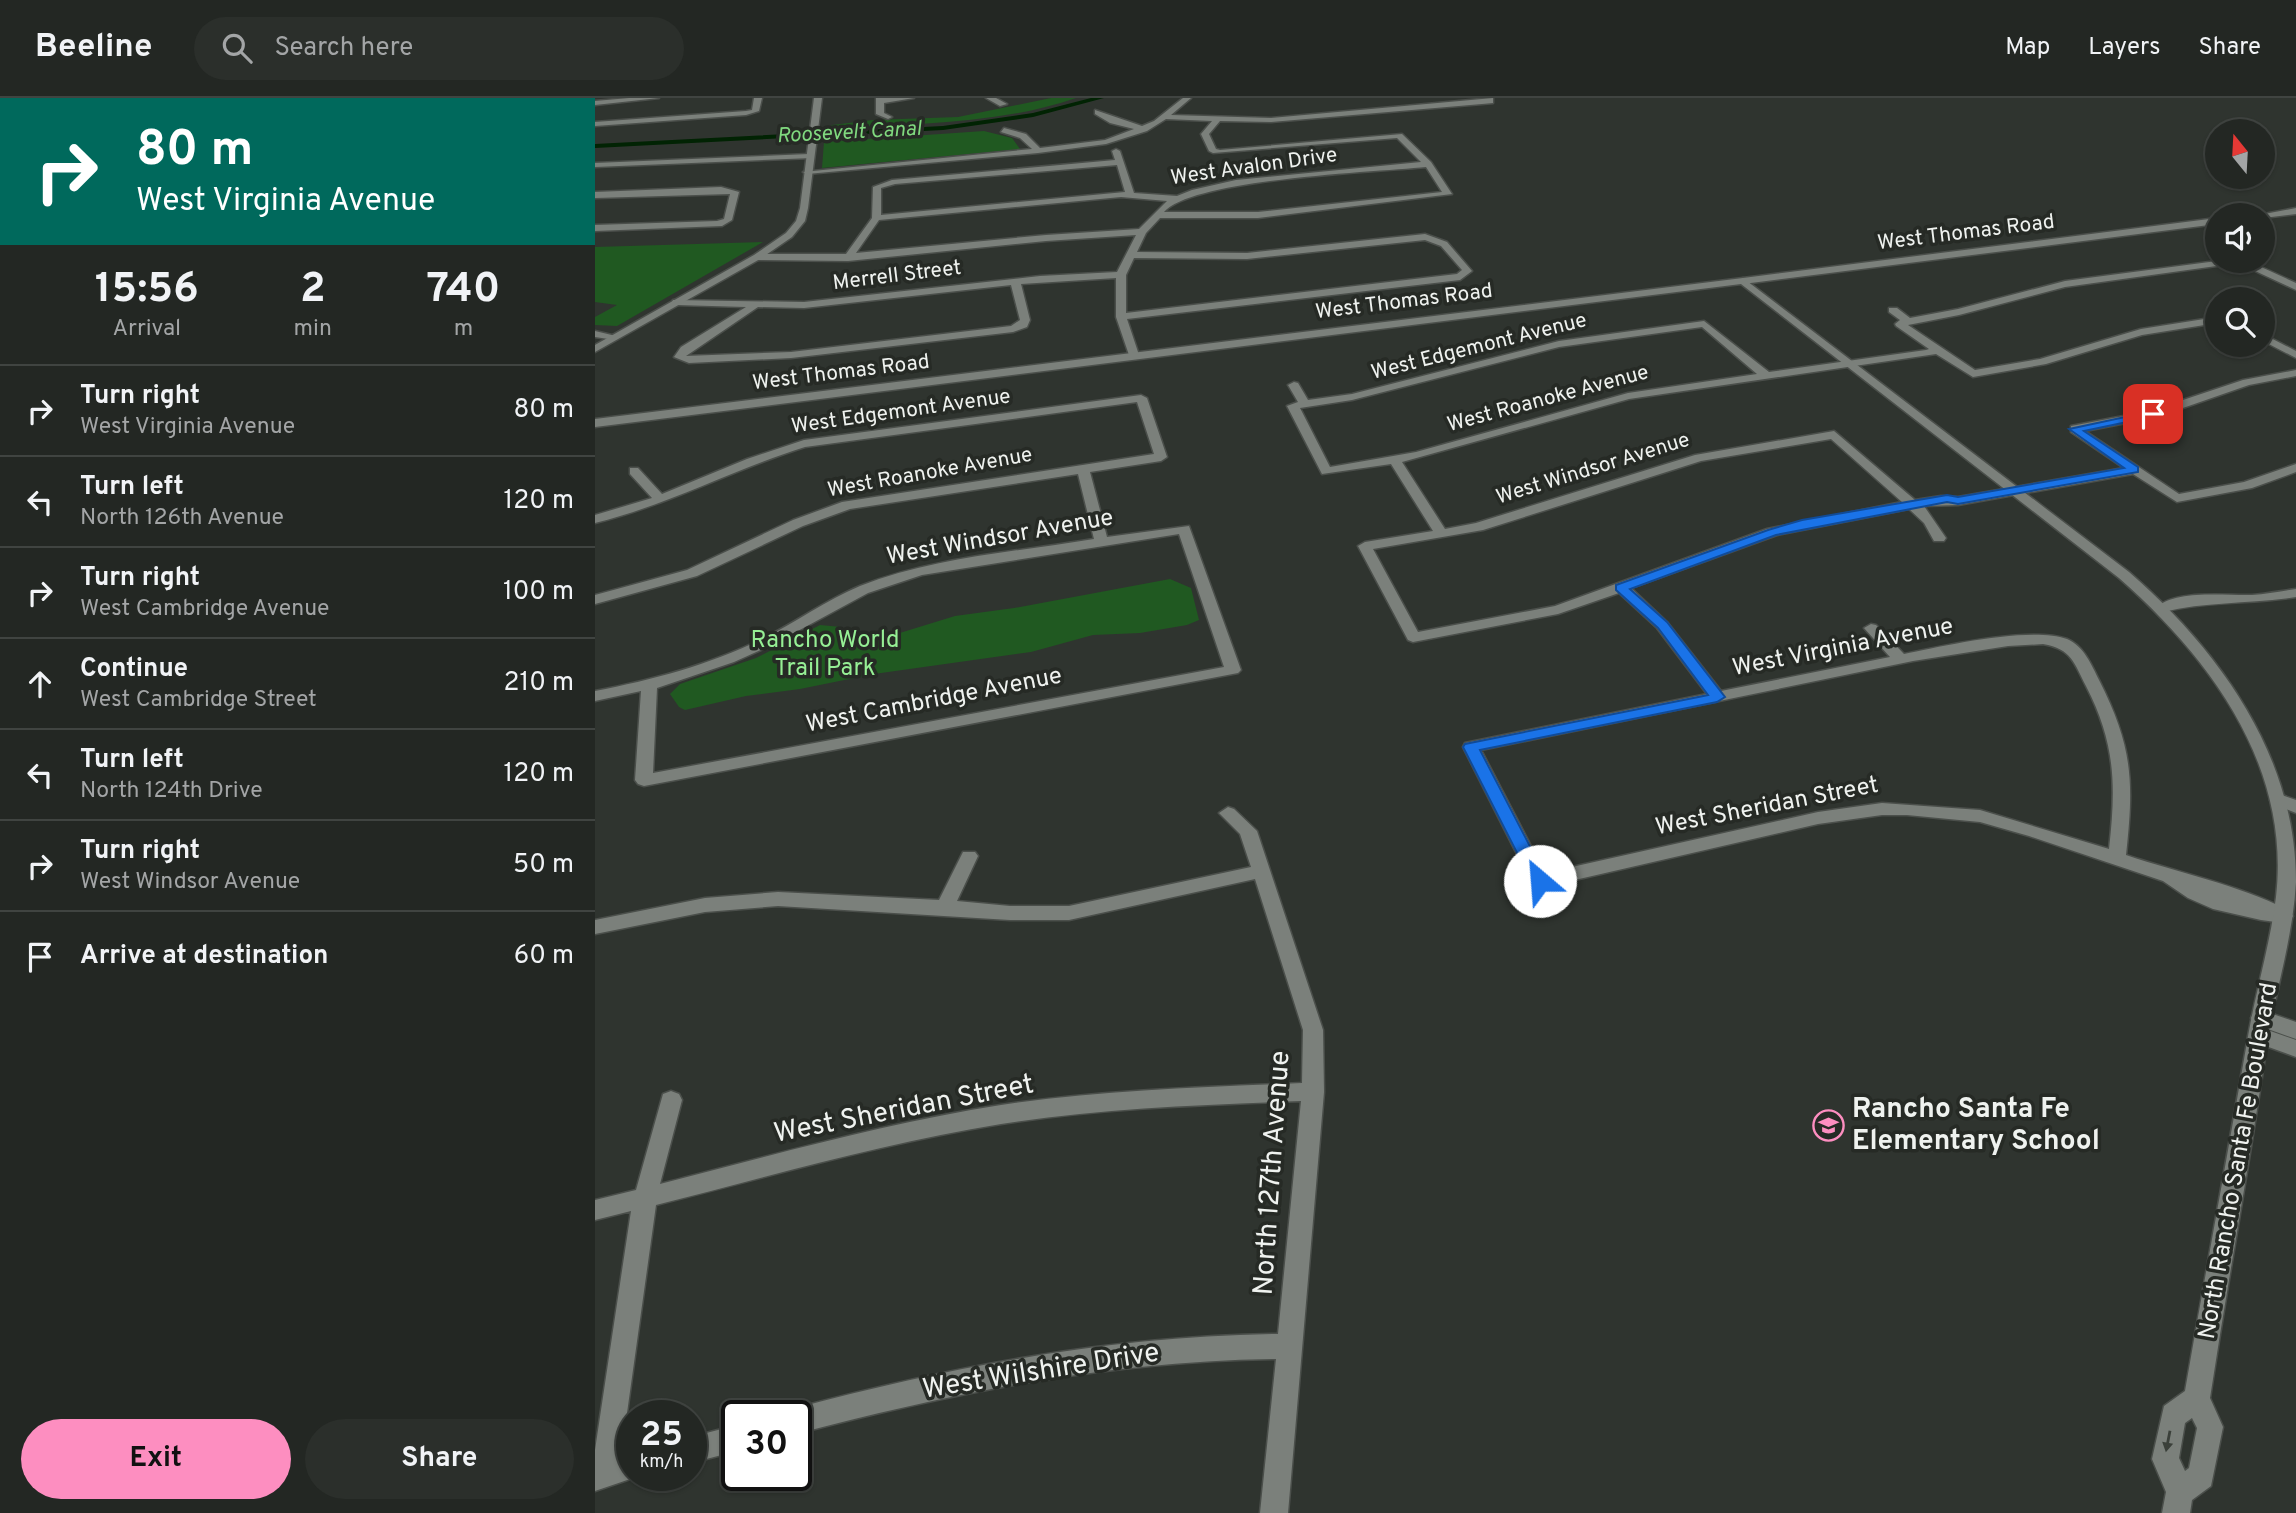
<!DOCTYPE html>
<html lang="en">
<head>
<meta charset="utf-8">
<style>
  :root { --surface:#232723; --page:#2b2f2b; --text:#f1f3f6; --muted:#a3a5a6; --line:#404441; --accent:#fd8ec0 }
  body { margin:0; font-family:Overpass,sans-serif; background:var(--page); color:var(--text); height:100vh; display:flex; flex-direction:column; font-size:26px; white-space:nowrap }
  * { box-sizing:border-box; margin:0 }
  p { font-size:23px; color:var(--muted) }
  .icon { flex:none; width:38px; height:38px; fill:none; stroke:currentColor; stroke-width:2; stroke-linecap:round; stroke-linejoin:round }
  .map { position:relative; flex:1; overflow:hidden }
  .side { display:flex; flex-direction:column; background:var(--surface); width:595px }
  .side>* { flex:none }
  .hud { background:#00695c; color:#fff; overflow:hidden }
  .needle { width:46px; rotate:342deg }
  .fabs { position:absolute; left:1610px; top:21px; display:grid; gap:14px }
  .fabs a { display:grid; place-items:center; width:70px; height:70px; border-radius:50%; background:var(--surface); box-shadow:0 2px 5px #0004,0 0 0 2px var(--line); font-size:35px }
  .speed { position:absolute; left:21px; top:1302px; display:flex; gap:14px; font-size:35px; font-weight:700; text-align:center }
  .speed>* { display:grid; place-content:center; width:91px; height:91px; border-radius:50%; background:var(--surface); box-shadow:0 2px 5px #0004,0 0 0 2px var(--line); line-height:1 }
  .speed small { font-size:18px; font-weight:400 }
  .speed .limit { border:4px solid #111; border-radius:10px; background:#fff; color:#111 }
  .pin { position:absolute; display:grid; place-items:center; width:60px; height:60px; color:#fff; margin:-30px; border-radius:14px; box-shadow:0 4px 10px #0006 }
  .me { position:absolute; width:77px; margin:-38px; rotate:333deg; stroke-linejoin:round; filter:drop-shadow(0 0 5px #0008) }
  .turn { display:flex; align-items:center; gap:24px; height:147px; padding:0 21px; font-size:32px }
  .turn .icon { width:91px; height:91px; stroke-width:2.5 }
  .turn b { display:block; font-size:49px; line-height:60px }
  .eta { display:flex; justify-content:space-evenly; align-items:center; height:119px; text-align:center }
  .eta b { font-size:42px; font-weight:700; line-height:49px }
  .cta { display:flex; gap:14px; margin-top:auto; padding:14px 21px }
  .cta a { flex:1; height:80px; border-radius:42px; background:var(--accent); color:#111; font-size:28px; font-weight:700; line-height:80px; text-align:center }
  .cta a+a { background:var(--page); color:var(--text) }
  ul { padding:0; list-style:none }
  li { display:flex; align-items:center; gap:21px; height:91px; padding:0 21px; border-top:2px solid var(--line) }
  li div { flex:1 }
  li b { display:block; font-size:26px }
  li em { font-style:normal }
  header { display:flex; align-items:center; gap:42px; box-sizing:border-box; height:98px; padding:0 35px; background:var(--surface); border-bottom:2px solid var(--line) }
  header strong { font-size:33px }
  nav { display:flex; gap:38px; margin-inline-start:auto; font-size:24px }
  .search { width:490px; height:63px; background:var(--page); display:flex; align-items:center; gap:18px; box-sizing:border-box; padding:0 24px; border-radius:38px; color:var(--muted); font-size:26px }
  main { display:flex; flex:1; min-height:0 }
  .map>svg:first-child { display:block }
  .green { fill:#205921 }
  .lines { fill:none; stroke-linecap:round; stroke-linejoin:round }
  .canal { fill:#012303; fill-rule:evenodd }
  .street-casing { stroke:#4b4f4b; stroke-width:3 }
  .secondary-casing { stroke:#4b4f4b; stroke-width:3 }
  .street { fill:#7b807b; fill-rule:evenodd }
  .secondary { fill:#7b807b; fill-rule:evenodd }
  .oneway { fill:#3b403a }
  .route { fill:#1a73e8; stroke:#114b97; stroke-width:2 }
  .labels { text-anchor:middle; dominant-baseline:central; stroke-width:7; stroke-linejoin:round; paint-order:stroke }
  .far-water-label { font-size:21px; font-style:italic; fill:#80d97f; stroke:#262a25 }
  .far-street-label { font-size:21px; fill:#eff2ef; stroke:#262a25 }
  .street-label { font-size:24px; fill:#eff2ef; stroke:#262a25 }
  .park-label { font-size:24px; fill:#96ef95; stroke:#262a25 }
  .near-street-label { font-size:28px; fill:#eff2ef; stroke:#262a25 }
  .near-poi-label { font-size:28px; font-weight:bold; fill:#eff2ef; stroke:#262a25; text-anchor:start }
</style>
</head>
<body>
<header>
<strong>Beeline</strong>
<div class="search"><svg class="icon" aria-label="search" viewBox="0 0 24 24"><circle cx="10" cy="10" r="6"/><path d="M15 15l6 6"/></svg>Search here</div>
<nav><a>Map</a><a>Layers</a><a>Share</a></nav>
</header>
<main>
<section class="side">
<div class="hud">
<div class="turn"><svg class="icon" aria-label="right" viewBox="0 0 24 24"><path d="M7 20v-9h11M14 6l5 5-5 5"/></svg><div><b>80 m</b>West Virginia Avenue</div></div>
</div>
<div class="eta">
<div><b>15:56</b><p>Arrival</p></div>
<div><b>2</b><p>min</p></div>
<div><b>740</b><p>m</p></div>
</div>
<ul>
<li><svg class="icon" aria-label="right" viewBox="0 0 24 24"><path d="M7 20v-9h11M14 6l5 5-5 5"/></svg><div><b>Turn right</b><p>West Virginia Avenue</p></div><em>80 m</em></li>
<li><svg class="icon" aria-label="left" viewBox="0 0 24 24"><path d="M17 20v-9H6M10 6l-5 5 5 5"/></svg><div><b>Turn left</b><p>North 126th Avenue</p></div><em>120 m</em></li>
<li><svg class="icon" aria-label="right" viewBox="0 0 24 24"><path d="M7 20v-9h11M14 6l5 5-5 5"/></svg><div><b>Turn right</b><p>West Cambridge Avenue</p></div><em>100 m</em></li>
<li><svg class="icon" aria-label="ahead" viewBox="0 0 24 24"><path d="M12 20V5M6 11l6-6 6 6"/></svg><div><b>Continue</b><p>West Cambridge Street</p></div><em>210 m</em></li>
<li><svg class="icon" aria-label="left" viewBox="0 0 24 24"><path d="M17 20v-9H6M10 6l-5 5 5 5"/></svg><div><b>Turn left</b><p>North 124th Drive</p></div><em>120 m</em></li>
<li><svg class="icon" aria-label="right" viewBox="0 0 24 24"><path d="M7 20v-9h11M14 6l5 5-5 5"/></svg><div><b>Turn right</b><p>West Windsor Avenue</p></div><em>50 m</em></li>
<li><svg class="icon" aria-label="arrive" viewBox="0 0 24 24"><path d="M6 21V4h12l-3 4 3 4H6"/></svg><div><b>Arrive at destination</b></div><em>60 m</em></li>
</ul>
<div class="cta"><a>Exit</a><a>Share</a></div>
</section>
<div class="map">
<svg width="1701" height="1415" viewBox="0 0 1701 1415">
  <rect width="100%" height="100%" fill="#2f342f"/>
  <path class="green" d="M456,0H481C403,27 315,26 233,30L237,27L278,22L363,19Z
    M389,33L417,40L425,51L227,70L229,44Z
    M168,144L22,228L0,227V219L22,207L0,204V149Z
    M575,481L596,490L604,522L592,527L545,535L498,537L436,554L279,576L205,591L151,598L90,612L84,609L75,596L85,586L161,560L225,527L246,529L272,542L295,538L360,518L419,510Z"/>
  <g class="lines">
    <path class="canal" d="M496,0H509L438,19L348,32L0,50V46L348,28L438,15Z"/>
    <defs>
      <path id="street" d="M34,0H64L0,7V3Z
        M159,0H167L164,13L151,17L0,28V24L151,13L157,12Z
        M281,0H319L289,5V15L297,19L293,21L281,16Z
        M391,0H401L412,6L405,8Z
        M588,0H596L576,17L676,20L898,0V5L887,6L676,24L625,23L614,36L621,51L625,52L807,36L836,64L857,96L663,120H565L551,135L542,154L652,155L830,136L852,144L877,173L865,182L532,221L544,257L539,260L534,257L521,219V180L426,186L435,222L432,229L418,234L196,260L94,265L79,259L86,249L151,209L82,207L77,204L78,202L209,204L445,178L522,174L541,137L451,143L253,163L162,162L157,159L162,156H251L277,120L278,89L297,82L520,62L517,53L521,51L525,53L539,95L582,98L597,92L641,82L826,64L802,40L618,55L614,53L606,36L617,23L571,21L552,33L511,46L443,55L212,76L208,74L437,51L425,40L406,34L409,30L431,36L445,50L510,42L539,31L515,25L500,16V12L547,28L559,23ZM522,67L530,94L286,117V90L300,86ZM831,69L847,94L663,114H569C598,81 780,74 831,69ZM526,99L572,103L544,131L451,137L261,155L284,122ZM830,142L846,148L867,172L862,176L531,215V177L539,160L652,161ZM416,187L425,222L416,228L196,254L91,258L163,209L209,210Z
        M214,56L217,60L0,69V65Z
        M126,89L144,94L137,122L127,128L0,133V127L122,123L129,121L135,96L0,100V94Z
        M1701,110V116L1668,120L1664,117Z
        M1622,120V126L1148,186L1143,183L1148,180Z
        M1622,163H1653L1701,185V192L1643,165L1470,189L1364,217L1313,227L1380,272L1445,261L1546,231L1622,219V225L1547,237L1451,266L1378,279L1341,256L1034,301L807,364L850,431L881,425L1100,357L1239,333L1320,402L1346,398L1363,399L1529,370L1476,334V328L1555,313L1648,282L1701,272V278L1654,287L1562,319L1490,333L1584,396L1649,384L1701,366V374L1657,390L1582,404L1538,376L1363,407L1329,408L1351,440L1349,443H1339L1329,425L1314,411L1182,437L1036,490L1072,524L1126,593L1295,559L1269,530L1276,526L1281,527L1309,556C1348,548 1435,528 1472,541C1489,548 1497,568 1504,582C1538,649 1539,684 1531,757C1587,776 1642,786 1695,813L1698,818L1695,823L1688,825L1666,822L1618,811L1593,800L1568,783L1434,738L1385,724L1312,717H1287L1223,726L945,790L938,788L868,649L870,645L1112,596L1062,530L1024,495L963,516L818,544L813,542L763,448L770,444L838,433L796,366L727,376L692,308L703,304L693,287L699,284L703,285L713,302L757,296L964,243L1109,223L1174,274L1331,252L1334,251L1301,228L1300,226L1305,222L1294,214V210H1302L1315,220L1363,211L1470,183ZM1107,229L1162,276L1033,295L821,354L735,369L705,310L757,302L964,249ZM1236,341L1307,404L1172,431L960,508L823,534L778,451L888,432L1106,363ZM1448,546C1477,551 1479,565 1491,588C1521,646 1521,689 1514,751L1385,712L1287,705L1223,714L950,775L886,652L1318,563L1413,548Z
        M0,233L25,239L20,242L0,239Z
        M1668,236L1701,253V260L1668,243Z
        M546,297L552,300L572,359L566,363L495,374L512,439L594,428L646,572L643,575L49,688L43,686L40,682L46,593L0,603V593C57,582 114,567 167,541C200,525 231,502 265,488C339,459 421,454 499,441L483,376L255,411L208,428L102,478L0,506V497L92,472L198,422L247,404L559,356L542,304L210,349C139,371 73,407 0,425V417L57,400L35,376V370H43L67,396L152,361L209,342ZM584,436L629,569L58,675L62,590L139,564L177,547L273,495L327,477Z
        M1701,491V499C1656,506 1612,503 1568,514L1561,510C1580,491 1632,498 1657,497C1672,496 1686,493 1701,491Z
        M1684,696L1701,702V715L1678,706L1675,702L1678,698Z
        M633,709L639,711L662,733L728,932L729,994L693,1415H665L681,1261C517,1263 359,1294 201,1336V1318H190L192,1314L201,1310C359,1268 519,1238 683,1236L706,1003C606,1007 505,1010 406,1026C289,1045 175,1078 61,1107L26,1358L37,1356V1377H47L0,1393V1352L36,1113L0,1122V1102L41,1092L68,996L76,993L84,996L87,1002L65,1086C178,1057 291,1025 406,1007C506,992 607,989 707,985L708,932L660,781L474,822H415L183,808L110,814L0,836V822L110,800L183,794L344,802L368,754H380L383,758L362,803L415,808H474L656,769L645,736L624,715Z
        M1666,912L1701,924V941L1659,926L1656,920L1659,914Z
        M1664,929L1701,942V959L1657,943L1654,937L1657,931Z
        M142,1327V1353L96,1365V1339Z"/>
      <path id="secondary" d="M219,0H227L213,110L210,123L197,139L165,161L0,254V247L159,157L191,135L201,123L205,110Z
        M1148,180L1534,474C1624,552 1701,658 1701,784C1698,839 1681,891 1672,945C1655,1064 1633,1182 1615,1300L1628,1329L1616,1388L1597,1402L1595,1415H1567L1571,1394L1557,1361L1569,1308L1590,1293C1610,1177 1632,1061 1652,944C1660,895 1675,848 1681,799C1696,669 1616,561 1524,480L1146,186L0,329V321ZM1597,1320L1602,1330L1594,1370L1590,1373L1584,1360L1590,1325Z"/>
    </defs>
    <use href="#street" class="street-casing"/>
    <use href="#secondary" class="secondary-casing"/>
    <use href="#street" class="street"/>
    <use href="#secondary" class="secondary"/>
  </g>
  <defs><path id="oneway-solid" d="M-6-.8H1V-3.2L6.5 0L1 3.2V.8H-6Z" transform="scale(1.75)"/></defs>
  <use class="oneway" href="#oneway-solid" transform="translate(1573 1343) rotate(101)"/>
  <path class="route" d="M1558,313L1563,316L1561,318L1489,333L1543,369V374L1363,406L1352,404L1181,437L1035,491L1072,524L1130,599L1122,604L885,652L953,783L951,788H939L868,649L870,646L1113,597L1063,530L1021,492V487L1173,432L1207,422L1352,397L1363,399L1529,370L1474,331Z"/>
  <defs>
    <symbol id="school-ring" viewBox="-11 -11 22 22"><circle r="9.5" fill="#262a25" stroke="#fd8ec0" stroke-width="1.5"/><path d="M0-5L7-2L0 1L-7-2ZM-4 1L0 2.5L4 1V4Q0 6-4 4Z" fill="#fd8ec0"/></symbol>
  </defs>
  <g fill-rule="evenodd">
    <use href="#school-ring" x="1216" y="1010" width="35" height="35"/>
  </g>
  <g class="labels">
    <g class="far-water-label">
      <text transform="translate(254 35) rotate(-3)">Roosevelt Canal</text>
    </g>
    <g class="far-street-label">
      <text transform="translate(659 69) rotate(-8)">West Avalon Drive</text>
      <text transform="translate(1371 135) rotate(-7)">West Thomas Road</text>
      <text transform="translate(302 178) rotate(-7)">Merrell Street</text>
      <text transform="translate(809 204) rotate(-7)">West Thomas Road</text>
      <text transform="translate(884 249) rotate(-14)">West Edgemont Avenue</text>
      <text transform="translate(246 275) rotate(-7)">West Thomas Road</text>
      <text transform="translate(953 301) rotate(-15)">West Roanoke Avenue</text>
      <text transform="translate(306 314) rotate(-8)">West Edgemont Avenue</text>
      <text transform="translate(998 371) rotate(-17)">West Windsor Avenue</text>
      <text transform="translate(335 375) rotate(-10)">West Roanoke Avenue</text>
    </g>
    <g class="street-label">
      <text transform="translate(405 440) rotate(-10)">West Windsor Avenue</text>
      <text transform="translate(1248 550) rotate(-11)">West Virginia Avenue</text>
      <text transform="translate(339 603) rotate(-11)">West Cambridge Avenue</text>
      <text transform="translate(1172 709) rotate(-11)">West Sheridan Street</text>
      <text transform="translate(1644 1063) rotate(-80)">North Rancho Santa Fe Boulevard</text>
    </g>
    <g class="park-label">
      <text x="230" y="543">Rancho World<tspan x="230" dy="28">Trail Park</tspan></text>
    </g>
    <g class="near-street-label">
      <text transform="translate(309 1012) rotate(-11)">West Sheridan Street</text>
      <text transform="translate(678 1075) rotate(-86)">North 127th Avenue</text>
      <text transform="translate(446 1274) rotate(-9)">West Wilshire Drive</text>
    </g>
    <g class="near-poi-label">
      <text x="1257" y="1012">Rancho Santa Fe<tspan x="1257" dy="32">Elementary School</tspan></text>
    </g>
  </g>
</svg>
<div class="fabs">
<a><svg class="needle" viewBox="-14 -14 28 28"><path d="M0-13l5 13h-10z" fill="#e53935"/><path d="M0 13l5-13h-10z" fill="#a3a5a6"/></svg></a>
<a><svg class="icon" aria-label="sound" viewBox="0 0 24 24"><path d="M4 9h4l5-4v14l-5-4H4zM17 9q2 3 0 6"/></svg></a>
<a><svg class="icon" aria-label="search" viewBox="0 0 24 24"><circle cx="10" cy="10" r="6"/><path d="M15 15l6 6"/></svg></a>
</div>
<div class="speed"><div>25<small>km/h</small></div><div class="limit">30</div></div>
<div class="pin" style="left:1558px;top:316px;background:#d93025"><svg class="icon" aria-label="arrive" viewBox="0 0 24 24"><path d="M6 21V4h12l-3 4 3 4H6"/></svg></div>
<svg class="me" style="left:945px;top:783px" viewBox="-20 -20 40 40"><circle r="19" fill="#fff"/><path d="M0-13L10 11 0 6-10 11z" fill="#1a73e8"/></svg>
</div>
</main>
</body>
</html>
